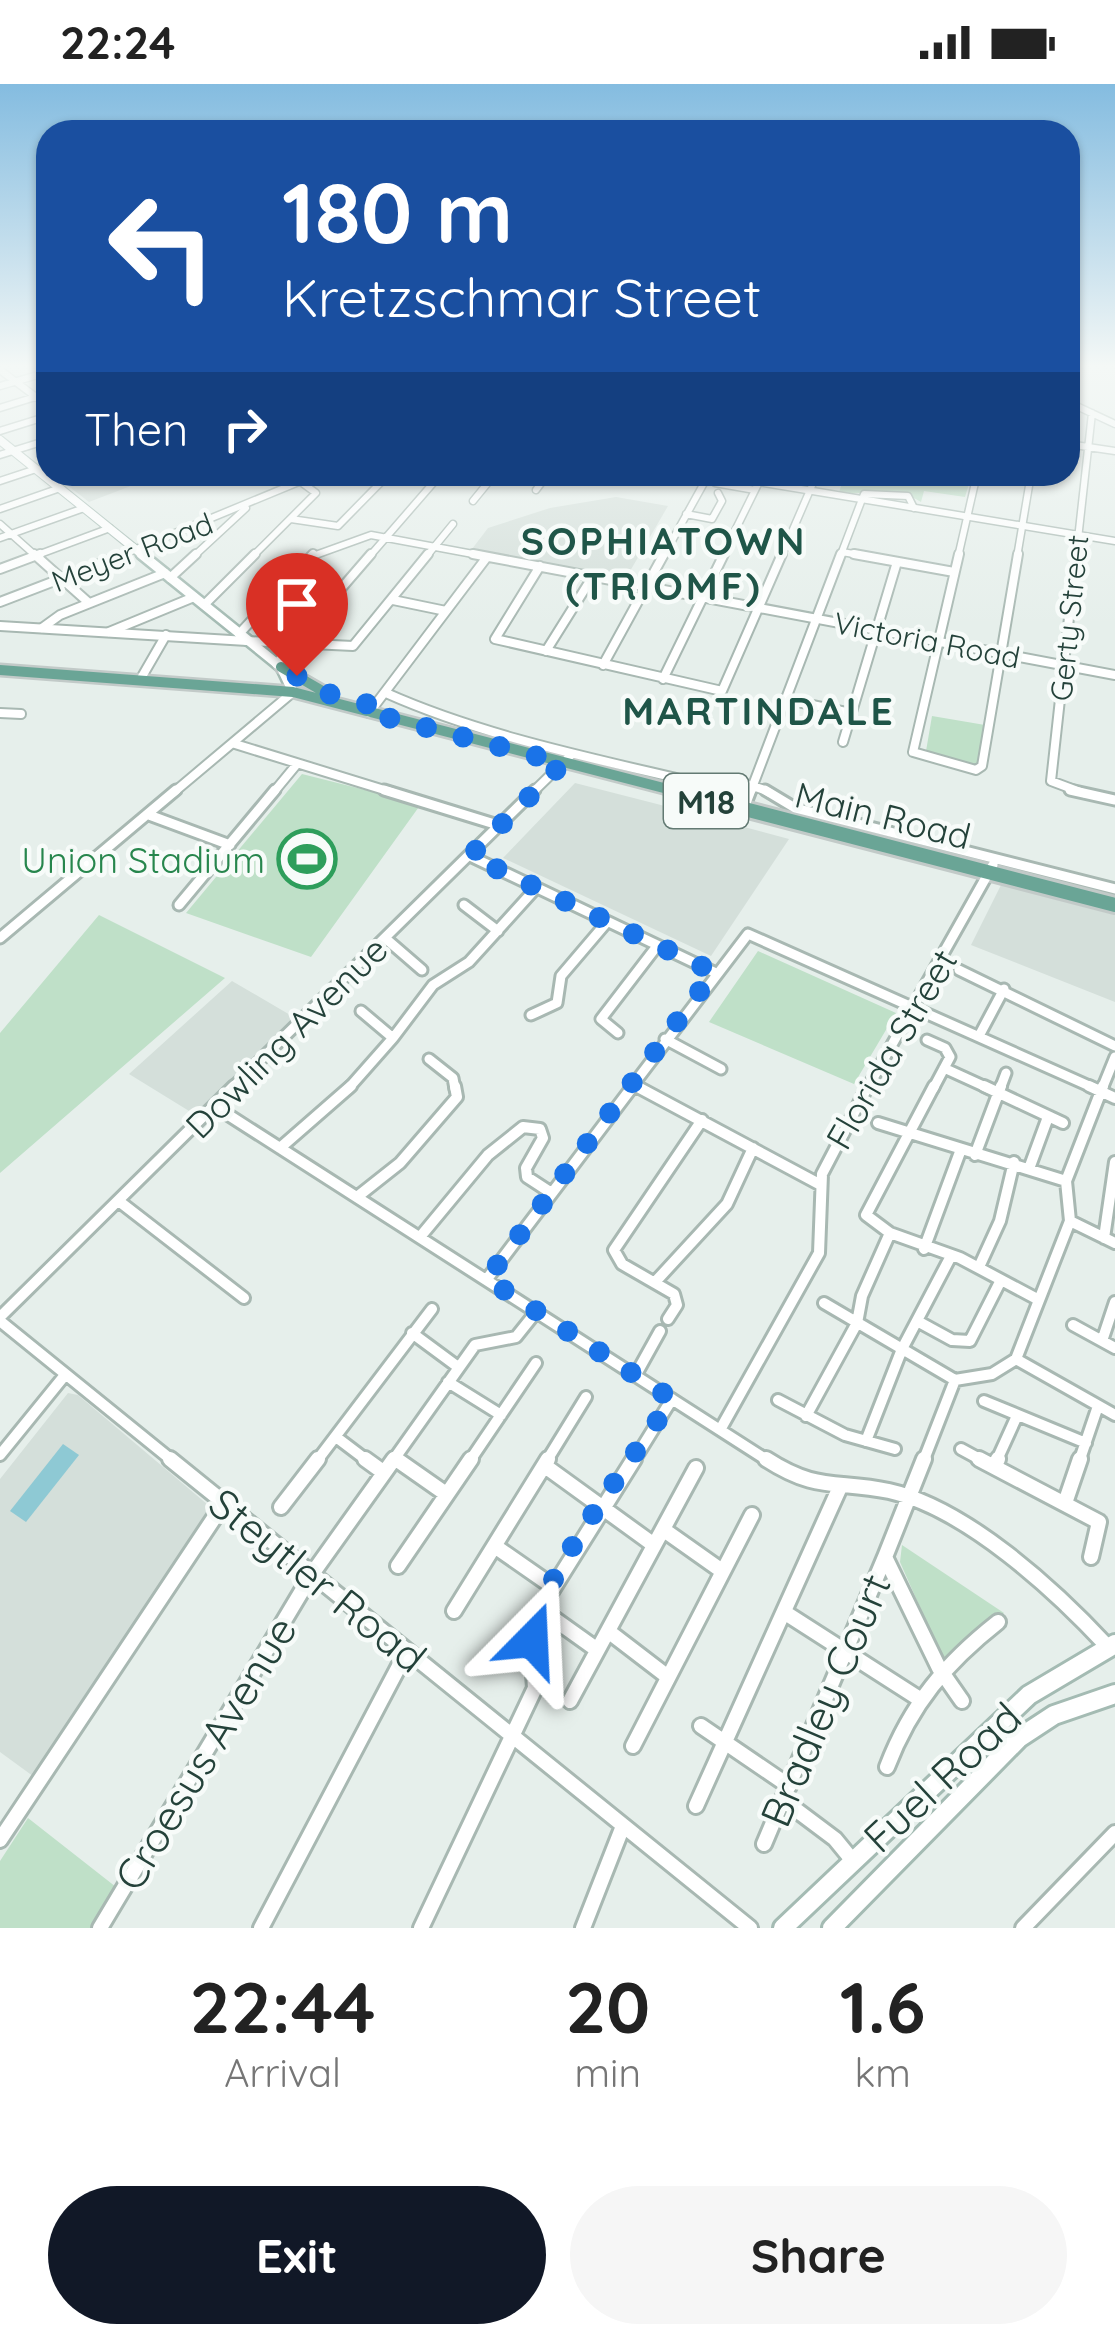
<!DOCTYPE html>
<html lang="en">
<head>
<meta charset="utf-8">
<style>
  :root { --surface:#fff; --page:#f6f6f6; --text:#222; --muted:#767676; --accent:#111827 }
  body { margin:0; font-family:Quicksand,sans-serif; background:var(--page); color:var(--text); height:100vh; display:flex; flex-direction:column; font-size:45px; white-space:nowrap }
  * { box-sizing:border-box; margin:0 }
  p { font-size:39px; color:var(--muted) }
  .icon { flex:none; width:66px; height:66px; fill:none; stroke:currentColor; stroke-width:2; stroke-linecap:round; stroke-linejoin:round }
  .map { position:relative; height:1844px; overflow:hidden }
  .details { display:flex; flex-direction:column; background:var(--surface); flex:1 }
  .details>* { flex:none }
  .banner { position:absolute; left:36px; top:36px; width:1044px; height:366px; border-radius:36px; box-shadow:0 3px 9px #0004; background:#1a4fa0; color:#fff; overflow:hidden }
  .pin { position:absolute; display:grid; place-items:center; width:102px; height:102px; color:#fff; margin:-123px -51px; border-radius:50% 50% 50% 0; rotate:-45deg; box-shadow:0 0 12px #0007 }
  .pin .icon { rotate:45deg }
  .me { position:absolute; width:132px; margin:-66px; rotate:21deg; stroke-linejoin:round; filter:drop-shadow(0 0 9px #0008) }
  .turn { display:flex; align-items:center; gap:42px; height:252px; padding:0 48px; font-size:54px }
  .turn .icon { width:156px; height:156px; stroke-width:2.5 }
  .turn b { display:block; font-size:84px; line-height:102px }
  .then { display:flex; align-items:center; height:114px; padding:0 48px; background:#0003; gap:24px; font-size:45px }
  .eta { display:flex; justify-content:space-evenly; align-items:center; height:204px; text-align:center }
  .eta b { font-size:72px; font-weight:700; line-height:84px }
  .action { display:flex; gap:24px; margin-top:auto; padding:24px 48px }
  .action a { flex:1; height:138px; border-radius:72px; background:var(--accent); color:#fff; font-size:48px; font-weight:700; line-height:138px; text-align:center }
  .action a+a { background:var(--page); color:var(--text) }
  .status { display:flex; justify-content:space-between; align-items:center; height:84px; padding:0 60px; background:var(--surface); direction:ltr }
  .status svg { height:33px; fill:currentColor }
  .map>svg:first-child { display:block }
  .built { fill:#d4dfda }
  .green { fill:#bfe0c8 }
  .water { fill:#8ec9d4 }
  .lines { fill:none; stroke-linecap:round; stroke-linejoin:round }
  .minor-far4-casing { stroke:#a8b8b2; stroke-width:9 }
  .minor-far3-casing { stroke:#a8b8b2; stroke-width:12 }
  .minor-far2-casing { stroke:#a8b8b2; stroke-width:15 }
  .minor-far1-casing { stroke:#a8b8b2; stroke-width:16 }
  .minor-casing { stroke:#a8b8b2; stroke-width:20 }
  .tertiary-far1-casing { stroke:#a8b8b2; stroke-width:9 }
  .tertiary-casing { stroke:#a8b8b2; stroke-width:12 }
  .secondary-far2-casing { stroke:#a4bbb3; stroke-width:10 }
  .secondary-far1-casing { stroke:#a4bbb3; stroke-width:14 }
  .secondary-casing { stroke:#a4bbb3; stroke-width:24 }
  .primary-far1-casing { stroke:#c2cac8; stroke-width:15 }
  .primary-casing { stroke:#c2cac8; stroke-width:20 }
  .minor-far4 { stroke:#fff; stroke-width:6 }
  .minor-far3 { stroke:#fff; stroke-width:8 }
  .minor-far2 { stroke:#fff; stroke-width:9 }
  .minor-far1 { stroke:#fff; stroke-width:10 }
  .minor { stroke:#fff; stroke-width:14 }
  .tertiary-far1 { stroke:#fff; stroke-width:6 }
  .tertiary { stroke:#fff; stroke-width:8 }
  .secondary-far2 { stroke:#fff; stroke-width:8 }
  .secondary-far1 { stroke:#fff; stroke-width:9 }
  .secondary { stroke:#fff; stroke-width:18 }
  .primary-far1 { stroke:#6aa596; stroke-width:10 }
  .primary { stroke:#6aa596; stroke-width:14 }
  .route { stroke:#1a73e8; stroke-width:21; stroke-dasharray:0 37.8 }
  .labels { text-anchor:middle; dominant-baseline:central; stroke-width:9; stroke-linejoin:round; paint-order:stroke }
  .far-street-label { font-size:30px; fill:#24423a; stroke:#f7fbf9 }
  .shield { fill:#f7fbf9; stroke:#637a73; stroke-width:3 }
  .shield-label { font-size:33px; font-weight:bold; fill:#24423a }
  .street-label { font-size:36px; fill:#24423a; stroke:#f7fbf9 }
  .leisure-label { font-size:36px; fill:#27864d; stroke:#f7fbf9; text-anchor:end }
  .far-district-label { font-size:39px; font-weight:bold; letter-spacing:3px; fill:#1f5548; stroke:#f7fbf9 }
  .near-street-label { font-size:42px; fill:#24423a; stroke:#f7fbf9 }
</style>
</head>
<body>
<div class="status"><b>22:24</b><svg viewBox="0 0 49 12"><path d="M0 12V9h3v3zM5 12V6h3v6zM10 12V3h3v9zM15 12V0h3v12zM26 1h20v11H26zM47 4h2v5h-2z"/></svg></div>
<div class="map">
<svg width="1115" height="1844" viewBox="0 0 1115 1844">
  <rect width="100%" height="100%" fill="#e6efeb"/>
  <path class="built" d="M53,390H162L89,418Z
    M616,413L668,422L626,494L472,465L488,444L550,424Z
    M575,699L657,720L789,755L711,872L503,774Z
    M1001,801L1115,831V918L971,861Z
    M232,897L297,935L194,1030L129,990Z
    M68,1309L78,1311L214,1426L37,1695L0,1668V1395Z"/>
  <path class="green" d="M866,390L960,391L972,390L965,413L924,407L921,418C892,399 867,413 839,408L844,393Z
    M932,632L985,641L977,684L925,673Z
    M302,690L421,720L311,873L186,829Z
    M99,831L225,894L0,1089V949Z
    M758,867L896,929L854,1000L709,938Z
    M902,1461L1004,1529L944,1578L900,1478Z
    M28,1734L116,1803L91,1844H0V1777Z"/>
  <path class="water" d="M63,1360L79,1371L26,1438L10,1427Z"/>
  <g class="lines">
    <defs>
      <path id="minor-far4" d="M0,286L48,322
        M0,302L48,288
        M1068,318L1115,340
        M0,324L48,309
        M0,347L48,332
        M1068,360L1115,367
        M0,371L48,356
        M0,397L36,385
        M715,399L755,406
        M536,406L548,390
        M473,417L495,390
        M0,425L60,404
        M686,430L712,435L722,417L718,409
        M291,435L338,442L389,390
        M0,440L37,473
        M0,454L84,424
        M842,468L871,473
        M32,473L110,444
        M193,473L246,424
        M252,473L316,409L301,398
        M310,473L371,451L489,473
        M369,473L441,390
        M426,473L453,440
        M663,473L709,390
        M722,473L763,390
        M781,473L817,390
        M840,473L864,410L908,412L914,424
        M958,473L977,390
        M1017,473L1031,390
        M1076,473L1092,329"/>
      <path id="minor-far3" d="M34,470L89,519
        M473,470L1115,591
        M854,470L954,488
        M959,470L913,668L976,686L982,682L1018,470
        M1076,470L1051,697L1083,709
        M540,482L495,555L722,607L782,470
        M0,485L40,470
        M170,494L196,470
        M393,516L446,527
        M204,521L255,470
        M42,544L60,531L165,489
        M109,548L194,513
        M239,550L313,470
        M247,557L353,562L428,470
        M546,567L593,492
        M276,580L371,470
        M603,581L664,470
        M663,595L724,470
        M140,596L166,551
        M386,609C478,650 582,672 680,695C710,702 743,693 770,709
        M788,616L851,629
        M0,629L21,630
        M369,629L487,473
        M843,658L897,478
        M235,660L394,709
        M173,709L293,608
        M273,709L297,680
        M532,709L570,672
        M750,709L841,470"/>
      <path id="minor-far2" d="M384,706L501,742
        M765,706L795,724L1115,805
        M1070,706L1115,716
        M743,727L751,706
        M149,731L230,761
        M470,772L714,888
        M179,821L275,706
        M464,821L498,847
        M0,854L176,706
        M385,854L422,886
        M959,886L1115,962
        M531,931L557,919L561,892L607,838
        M618,949L601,935L657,862
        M979,952L1004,905
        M393,954L433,901L469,878L536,804
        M665,955L721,985
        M927,956L945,964L950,973L933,1005
        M429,975L453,994L455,1005
        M944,984L990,1005
        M632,1000L642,1005
        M231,1005L535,706
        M348,1005L393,954L361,927
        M630,1005L748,850L1096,1005
        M867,1005L993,781
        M1000,1005L1006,989
        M1102,1005L1115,973"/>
      <path id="minor-far1" d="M636,1002L819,1100
        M934,1002L866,1131L890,1149L960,1174L1039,1216
        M984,1002L1063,1039
        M1089,1002L1115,1014
        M216,1023L770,1378
        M878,1039L1066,1097
        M280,1064L351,1002
        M975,1071L1001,1002
        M1030,1082L1048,1033
        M357,1113L400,1079L457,1013L455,1002
        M120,1118L244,1214
        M1070,1137L1115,1159
        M420,1153L488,1071L523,1043L540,1045L543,1054L526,1084L527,1093L550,1108
        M1104,1154L1115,1078
        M924,1165L960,1068
        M979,1183L1000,1137L1014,1078
        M487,1195L633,1002
        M656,1197L727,1120L753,1064
        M824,1219L955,1296
        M0,1233L234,1002
        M668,1235L677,1221L674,1210L622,1180L614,1166L702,1036
        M0,1237L174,1378
        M919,1238L952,1256L970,1257L1001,1196
        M1073,1241L1115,1264
        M412,1249L458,1283
        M1102,1257L1115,1218
        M1016,1275L1115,1331
        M635,1292L660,1247
        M448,1298L501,1331
        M778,1316L845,1351L895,1365
        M984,1317L1086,1359
        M806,1332L857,1239L862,1212L890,1149
        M720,1346L819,1169L822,1090L868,1002
        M336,1353L369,1378
        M866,1357L902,1265L951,1172
        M961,1365L985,1378
        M0,1371L65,1291
        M394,1373L401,1378
        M316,1378L432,1225
        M392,1378L475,1261L516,1253L536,1228
        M469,1378L536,1279
        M546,1378L586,1313
        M633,1378L672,1315
        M923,1378L955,1296L992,1290L1016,1275L1070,1137L1066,1097L1103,1002
        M996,1378L1016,1334
        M1079,1378L1098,1322"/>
      <path id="minor" d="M170,1375L750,1844
        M365,1375L383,1388
        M396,1375L446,1410
        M766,1375C817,1408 835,1396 889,1407C966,1424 1055,1506 1107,1562
        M924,1375L885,1473L939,1584L962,1617
        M979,1375L1099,1438
        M995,1381L998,1375
        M545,1382L654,1461
        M1065,1419L1080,1375
        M281,1423L318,1375
        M664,1446L722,1487
        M496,1463L552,1502
        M1091,1473L1099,1438
        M398,1482L471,1375
        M540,1525L596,1565
        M454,1527L548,1375
        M787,1530L918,1614
        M608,1547L668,1593
        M570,1617L696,1384
        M701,1642L789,1702
        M633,1662L752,1431
        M887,1683C911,1620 946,1579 998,1538
        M783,1716L835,1755L853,1777
        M696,1722L840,1403
        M0,1756L224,1419
        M764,1760L885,1473
        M100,1844L312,1490L394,1375
        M261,1844L407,1567
        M421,1844L535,1604L531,1548L540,1525L634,1375
        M583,1844L623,1742
        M1023,1844L1115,1749"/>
      <path id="tertiary-far1" d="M553,390L583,395L612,390
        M710,390L1115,457
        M117,473L318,390"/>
      <path id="tertiary" d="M0,518L125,470
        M0,542L247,557"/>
      <path id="secondary-far2" d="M0,356L145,473"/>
      <path id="secondary-far1" d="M141,470L281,583L293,608"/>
      <path id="secondary" d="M783,1844L1029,1611L1115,1560
        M832,1844L1019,1654L1054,1631L1115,1610"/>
      <path id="primary-far1" d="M281,583L326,609
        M0,586L293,608L683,709"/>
      <path id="primary" d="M671,706L1115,821"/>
    </defs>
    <use href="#minor-far4" class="minor-far4-casing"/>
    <use href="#minor-far3" class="minor-far3-casing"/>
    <use href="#minor-far2" class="minor-far2-casing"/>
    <use href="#minor-far1" class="minor-far1-casing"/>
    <use href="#minor" class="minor-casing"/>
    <use href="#tertiary-far1" class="tertiary-far1-casing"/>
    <use href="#tertiary" class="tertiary-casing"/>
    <use href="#secondary-far2" class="secondary-far2-casing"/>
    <use href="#secondary-far1" class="secondary-far1-casing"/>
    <use href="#secondary" class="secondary-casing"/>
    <use href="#primary-far1" class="primary-far1-casing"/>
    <use href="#primary" class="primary-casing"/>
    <use href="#minor-far4" class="minor-far4"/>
    <use href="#minor-far3" class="minor-far3"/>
    <use href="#minor-far2" class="minor-far2"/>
    <use href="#minor-far1" class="minor-far1"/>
    <use href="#minor" class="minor"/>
    <use href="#tertiary-far1" class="tertiary-far1"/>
    <use href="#tertiary" class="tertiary"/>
    <use href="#secondary-far2" class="secondary-far2"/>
    <use href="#secondary-far1" class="secondary-far1"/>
    <use href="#secondary" class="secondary"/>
    <use href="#primary-far1" class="primary-far1"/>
    <use href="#primary" class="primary"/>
  </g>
  <linearGradient id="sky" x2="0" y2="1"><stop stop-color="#84bce0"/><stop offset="0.52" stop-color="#f4f8f6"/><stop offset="1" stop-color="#f4f8f6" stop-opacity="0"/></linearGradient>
  <rect width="1115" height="542" fill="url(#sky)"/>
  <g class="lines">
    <path class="route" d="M297,592L326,609L375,622L370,629L563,679L470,772L714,888L487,1195L672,1315C640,1365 532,1504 532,1556"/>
  </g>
  <defs>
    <symbol id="stadium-ring" viewBox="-11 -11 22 22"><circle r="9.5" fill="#f7fbf9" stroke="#2e9e5b" stroke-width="1.5"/><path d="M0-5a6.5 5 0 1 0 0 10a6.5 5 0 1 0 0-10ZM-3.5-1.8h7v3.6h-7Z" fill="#2e9e5b"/></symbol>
  </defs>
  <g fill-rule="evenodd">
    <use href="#stadium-ring" x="274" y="742" width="66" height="66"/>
  </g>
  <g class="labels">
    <g class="far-street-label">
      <text transform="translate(132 468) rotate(-21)">Meyer Road</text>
      <text transform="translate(1069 534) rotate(-84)">Gerty Street</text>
      <text transform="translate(927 556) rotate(11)">Victoria Road</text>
    </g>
    <rect class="shield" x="664" y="690" width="84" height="54" rx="9"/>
    <g class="shield-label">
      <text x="706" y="717">M18</text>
    </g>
    <g class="street-label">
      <text transform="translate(883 731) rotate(14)">Main Road</text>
      <text transform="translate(286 953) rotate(-45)">Dowling Avenue</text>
      <text transform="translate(891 965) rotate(-60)">Florida Street</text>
    </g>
    <g class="leisure-label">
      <text x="265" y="775">Union Stadium</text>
    </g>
    <g class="far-district-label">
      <text x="664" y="456">SOPHIATOWN<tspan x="664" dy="45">(TRIOMF)</tspan></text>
      <text x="759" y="626">MARTINDALE</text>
    </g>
    <g class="near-street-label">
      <text transform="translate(318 1496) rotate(39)">Steytler Road</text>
      <text transform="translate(825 1616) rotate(-67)">Bradley Court</text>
      <text transform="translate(205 1669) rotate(-59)">Croesus Avenue</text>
      <text transform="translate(942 1693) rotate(-43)">Fuel Road</text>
    </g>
  </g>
</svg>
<div class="pin" style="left:297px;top:592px;background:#d93025"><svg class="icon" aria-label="arrive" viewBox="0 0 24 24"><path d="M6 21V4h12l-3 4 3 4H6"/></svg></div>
<svg class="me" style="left:532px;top:1556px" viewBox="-20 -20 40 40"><path d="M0-17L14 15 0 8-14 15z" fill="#1a73e8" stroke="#fff" stroke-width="4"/></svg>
<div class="banner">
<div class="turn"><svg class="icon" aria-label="left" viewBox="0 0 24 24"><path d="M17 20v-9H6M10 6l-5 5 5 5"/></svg><div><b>180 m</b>Kretzschmar Street</div></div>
<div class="then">Then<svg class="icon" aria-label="right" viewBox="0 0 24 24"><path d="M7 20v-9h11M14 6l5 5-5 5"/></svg></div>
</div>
</div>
<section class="details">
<div class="eta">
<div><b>22:44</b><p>Arrival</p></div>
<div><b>20</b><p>min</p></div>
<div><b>1.6</b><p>km</p></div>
</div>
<div class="action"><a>Exit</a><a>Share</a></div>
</section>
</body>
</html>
